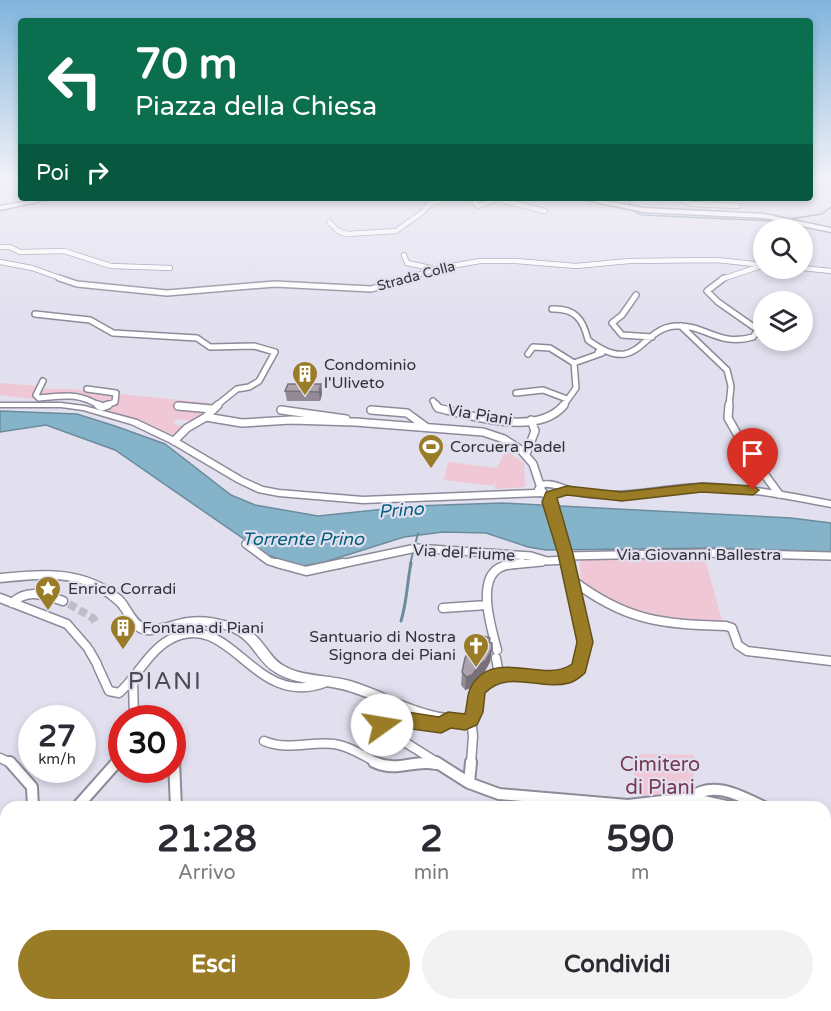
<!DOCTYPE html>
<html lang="it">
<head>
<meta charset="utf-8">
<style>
  :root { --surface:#fff; --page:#f2f2f3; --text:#2b2b33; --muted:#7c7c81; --accent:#9a7c26 }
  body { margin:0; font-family:"Varela Round",sans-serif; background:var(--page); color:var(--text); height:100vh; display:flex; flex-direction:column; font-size:22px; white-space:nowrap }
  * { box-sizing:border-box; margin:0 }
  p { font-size:20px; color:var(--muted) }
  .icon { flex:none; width:33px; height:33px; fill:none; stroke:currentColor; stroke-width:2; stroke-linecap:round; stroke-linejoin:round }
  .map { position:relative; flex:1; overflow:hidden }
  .sheet { position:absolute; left:0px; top:801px; width:831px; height:210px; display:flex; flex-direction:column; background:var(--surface); border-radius:18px 18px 0 0; box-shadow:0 3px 9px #0003 }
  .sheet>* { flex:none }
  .banner { position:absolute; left:18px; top:18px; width:795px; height:183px; border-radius:6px; box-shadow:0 3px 9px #0003; background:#0b6e4f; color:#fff; overflow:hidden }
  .controls { position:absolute; left:753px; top:219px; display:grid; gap:12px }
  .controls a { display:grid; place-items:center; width:60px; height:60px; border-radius:50%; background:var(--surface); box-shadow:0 3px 9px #0003; font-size:30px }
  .speed { position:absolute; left:18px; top:705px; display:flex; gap:12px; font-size:30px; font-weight:700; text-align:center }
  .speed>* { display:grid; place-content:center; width:78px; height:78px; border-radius:50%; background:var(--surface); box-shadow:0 3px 9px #0003; line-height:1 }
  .speed small { font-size:15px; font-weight:400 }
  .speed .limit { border:9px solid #d22; background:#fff; color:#111 }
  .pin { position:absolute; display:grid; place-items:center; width:51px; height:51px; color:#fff; margin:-62px -26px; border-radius:50% 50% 50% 0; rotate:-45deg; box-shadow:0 0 6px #0007 }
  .pin .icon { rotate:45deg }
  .me { position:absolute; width:66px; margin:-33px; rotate:77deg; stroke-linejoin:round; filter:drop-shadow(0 0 4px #0008) }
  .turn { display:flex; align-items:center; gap:21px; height:126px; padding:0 18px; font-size:27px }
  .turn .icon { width:78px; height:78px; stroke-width:2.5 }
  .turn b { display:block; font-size:42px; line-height:51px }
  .then { display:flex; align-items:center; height:57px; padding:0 18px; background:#0003; gap:12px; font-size:22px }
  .eta { display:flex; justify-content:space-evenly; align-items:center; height:102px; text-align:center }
  .eta b { font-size:36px; font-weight:700; line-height:42px }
  .cta { display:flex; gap:12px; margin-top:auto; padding:12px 18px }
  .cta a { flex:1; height:69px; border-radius:36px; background:var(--accent); color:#fff; font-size:24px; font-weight:700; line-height:69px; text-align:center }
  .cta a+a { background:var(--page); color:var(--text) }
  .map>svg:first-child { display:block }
  .green { fill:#efc7d5 }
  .water { fill:#85b3c9; stroke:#6c8c9d; stroke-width:1.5 }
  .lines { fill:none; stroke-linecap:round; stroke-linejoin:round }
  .stream-far2 { stroke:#6c8c9d; stroke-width:1.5 }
  .stream-far1 { stroke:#6c8c9d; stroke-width:2 }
  .stream { stroke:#6c8c9d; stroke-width:3 }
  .street-tunnel { stroke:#bfbdca; stroke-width:8; stroke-dasharray:8 4; stroke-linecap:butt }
  .street-far4-casing { stroke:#8d8b9a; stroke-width:6 }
  .street-far3-casing { stroke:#8d8b9a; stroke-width:8 }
  .street-far2-casing { stroke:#8d8b9a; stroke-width:10 }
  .street-far1-casing { stroke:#8d8b9a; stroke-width:11 }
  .street-casing { stroke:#8d8b9a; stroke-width:14 }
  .secondary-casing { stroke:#8d8b9a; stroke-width:3 }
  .street-far4 { stroke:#fff; stroke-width:4.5 }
  .street-far3 { stroke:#fff; stroke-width:5 }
  .street-far2 { stroke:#fff; stroke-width:7 }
  .street-far1 { stroke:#fff; stroke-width:8 }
  .street { stroke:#fff; stroke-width:10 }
  .secondary { fill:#fff; fill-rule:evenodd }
  .wall { fill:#948a95 }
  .shaded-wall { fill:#787179 }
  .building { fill:#aca1ad; stroke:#787179; stroke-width:1.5 }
  .route { fill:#9a7c26; stroke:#645119; stroke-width:1.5 }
  .labels { text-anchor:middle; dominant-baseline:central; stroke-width:4.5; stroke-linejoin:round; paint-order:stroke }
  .far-street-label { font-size:14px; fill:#323137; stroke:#e2e0ef }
  .poi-label { font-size:16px; fill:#323137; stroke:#e2e0ef; text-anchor:start }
  .street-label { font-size:16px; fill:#323137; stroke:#e2e0ef }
  .water-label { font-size:18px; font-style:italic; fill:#04607e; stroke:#e2e0ef }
  .near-park-label { font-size:20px; fill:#763a53; stroke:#e2e0ef }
  .near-quarter-label { font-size:24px; letter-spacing:1.5px; fill:#4c4b58; stroke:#e2e0ef }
</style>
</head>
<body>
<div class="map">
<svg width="831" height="1011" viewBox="0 0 831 1011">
  <rect width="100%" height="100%" fill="#e2e0ef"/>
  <path class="green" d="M0,383L38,386L33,399L0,395Z
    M46,389H72L113,395L111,404C98,403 91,395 78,393C65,391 52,401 39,395L41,391Z
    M120,394L210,403L219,402L209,405L177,402L173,409L204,413L192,421L176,419L173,424L185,426L175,436L143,421L101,410L118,403Z
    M506,450L524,463L525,487L495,489L496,477L494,486L444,480L448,462L497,468Z
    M704,556L723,624L640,618L581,583L580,558Z
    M648,754L694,755L693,791L644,801L628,756Z"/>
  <path class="water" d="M0,411L77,414L115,426L165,444L231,495L255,505L318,516L414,506L502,503L791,518L831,523V552L717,548L546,550L528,547L486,533L443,532L404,537L325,562L302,566L267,555L115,450L46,425L0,432Z"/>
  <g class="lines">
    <path class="stream-far2" d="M627,198L634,211L642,215L778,221
      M789,219L822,214L831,207"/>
    <path class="stream-far1" d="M415,545L418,533
      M410,565L413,552"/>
    <path class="stream" d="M401,621C407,602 407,583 411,563"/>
    <path class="street-tunnel" d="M69,604L93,618L96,623"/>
    <defs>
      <path id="street-far4" d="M460,198L473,200L478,206L499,198
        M679,198L691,204L738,206
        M496,199L545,211
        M329,222L338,231L347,234L396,231L424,211L429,204L449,198
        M0,247H10L20,252L64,251L111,266L170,268
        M404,255L407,263L431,268
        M0,262L32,268L63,279
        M802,268L831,271
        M407,279L434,269L480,261H516L576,266L629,261L717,260L764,265
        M722,279L761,266"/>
      <path id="street-far3" d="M59,278L77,284L167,293L275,284L371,289L411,278
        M636,295L622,315L612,323L622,335L652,337
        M552,309C575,308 583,319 588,340C639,378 639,329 675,326C705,324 718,347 753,337L758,330L718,302L707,291L724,278
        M35,314L90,320L113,333L197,338L210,347L254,346L275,352L259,381L249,387L237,389L216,406
        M681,326L727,370L731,386L729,406
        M528,354L533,347L550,348L574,363
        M43,381L36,395L39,398C65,396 77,392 100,406
        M87,389L116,393L115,402L104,406
        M516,393L543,390L567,399
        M433,401L437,406
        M563,406L576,388L574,363L602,353L598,352"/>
      <path id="street-far2" d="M98,405L102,407L108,405
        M436,405L438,408C472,416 538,437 564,405
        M729,405L728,418L745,448L779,494
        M178,406L212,409
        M281,410L346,419
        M371,410L407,413L426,427
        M206,417L218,405
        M174,441L187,428L206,417L242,423L291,420L355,422L483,432L504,439L521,450L533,464L540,485
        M526,454L535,431L531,420
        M246,544L269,561L283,565
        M566,556L712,553L831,556
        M336,565L416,548L531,556L547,561L567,560
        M510,565L542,562"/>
      <path id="street-far1" d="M277,563L306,571L343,563
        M572,580C626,621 661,624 726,626L732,628L738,645L747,651L831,661
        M0,598L67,624L87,647
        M12,603C28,588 44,595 63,601
        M443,608L487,605
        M89,650L97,664
        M497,650C492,630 476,581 499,568C505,564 515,564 522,563
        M496,658L499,674
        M98,667L109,691L119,693C137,677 148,652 169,640C232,605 253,714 329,681
        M133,681L134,718
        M264,741C288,751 310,741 334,744C350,746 363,756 378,763
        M0,758L11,763
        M172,760L176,763
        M116,763L122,756
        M415,763H433
        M438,763L384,729L382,721L388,717L441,725L448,720
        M471,763L473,736L471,719"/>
      <path id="street" d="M10,762L32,787L33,807
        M174,762L176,807
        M374,762C399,773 412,759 436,764
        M436,762L469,783L499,794L628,805L689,798L731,807
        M469,783L471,762
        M689,798C714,780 739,795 764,807
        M77,807L117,762
        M825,837L831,840
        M825,878L831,885
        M825,945H831
        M162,1011L165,1005"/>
      <path id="secondary" d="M45,198H56L0,210V206Z
        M576,198H588L644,208L764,214L831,228V232L764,218L644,212Z
        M0,403H61L84,406L137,420L177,439L243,478L263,487L279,490L363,497L535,490V489L539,482C554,479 560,485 574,488C585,491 596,492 606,492C639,493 671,484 703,484C746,484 789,493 831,501V507C789,499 746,490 703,490C671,490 639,499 607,498C595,498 582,497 571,493C563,491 552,486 545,487L544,488L548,493H553L554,495L553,502L571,554L590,642L585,668C563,702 504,658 483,691C478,699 479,713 475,723C440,735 384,701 349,691C325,683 297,686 275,672C255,660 254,639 228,630C212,625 195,624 178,627C165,630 152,638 139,632C127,626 125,612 116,604C81,572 44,578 0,582V574C46,570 83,566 121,596C130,604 133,618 144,624C153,630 176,619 188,618C201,616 215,618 228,622C242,626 253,631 262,643C269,651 274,661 284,666C303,677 329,675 350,681C384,691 432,720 467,714C469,707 469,698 472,691C489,650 538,682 567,670C570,669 572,667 575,665L580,642L561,554L545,502V498L541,496L363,503L279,496L258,492L237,482L171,443L131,424L83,410L61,407H0Z"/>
    </defs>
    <use href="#street-far4" class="street-far4-casing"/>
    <use href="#street-far3" class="street-far3-casing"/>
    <use href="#street-far2" class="street-far2-casing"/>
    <use href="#street-far1" class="street-far1-casing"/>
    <use href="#street" class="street-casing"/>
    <use href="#secondary" class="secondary-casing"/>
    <use href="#street-far4" class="street-far4"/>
    <use href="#street-far3" class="street-far3"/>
    <use href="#street-far2" class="street-far2"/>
    <use href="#street-far1" class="street-far1"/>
    <use href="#street" class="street"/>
    <use href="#secondary" class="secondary"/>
  </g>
  <path class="wall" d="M321,384L322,394L320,401H287L285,391Z
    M490,638V642L492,649L490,662L484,673L478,678L471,688L465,690L461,685L462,672Z"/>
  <path class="shaded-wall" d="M321,384L322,394L320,401L319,392Z
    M492,649L490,662L484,673L478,678L471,688L465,690L466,677L479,665Z"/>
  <path class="building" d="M288,384H321L319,392L285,391Z
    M481,635L490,638L489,642L492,643V649L486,660L479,665L472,675L466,677L462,672L465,658L473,643Z"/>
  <linearGradient id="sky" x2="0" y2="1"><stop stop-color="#80b4dc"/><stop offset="0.56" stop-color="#f2f1f8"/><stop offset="1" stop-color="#f2f1f8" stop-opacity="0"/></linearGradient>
  <rect width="831" height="318" fill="url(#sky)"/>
  <path class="route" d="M702,483L753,486L759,490L753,495L702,492L622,501L567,495L557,498L573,554L593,642L585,673C580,677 575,682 569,683C541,691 508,669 485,693L483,712L477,725L465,730L451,728L441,733L390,726L388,731L382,733L375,731L373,725L376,715L388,709L439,717L448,712L465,714C468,703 466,692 474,682C499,649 544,684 572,664L577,642L558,554L542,502L546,492L567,486L622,492Z"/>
  <defs>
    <symbol id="building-pin" viewBox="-11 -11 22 30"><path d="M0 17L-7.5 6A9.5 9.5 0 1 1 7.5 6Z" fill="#9a7c26" stroke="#e2e0ef"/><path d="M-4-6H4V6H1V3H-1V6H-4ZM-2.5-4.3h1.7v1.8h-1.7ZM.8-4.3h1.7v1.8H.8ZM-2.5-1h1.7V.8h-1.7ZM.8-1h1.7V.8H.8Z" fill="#fff"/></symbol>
    <symbol id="stadium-pin" viewBox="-11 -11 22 30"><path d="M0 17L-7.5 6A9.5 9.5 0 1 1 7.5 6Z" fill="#9a7c26" stroke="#e2e0ef"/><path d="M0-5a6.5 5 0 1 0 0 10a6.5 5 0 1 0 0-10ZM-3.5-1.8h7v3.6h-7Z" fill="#fff"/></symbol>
    <symbol id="sight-pin" viewBox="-11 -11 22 30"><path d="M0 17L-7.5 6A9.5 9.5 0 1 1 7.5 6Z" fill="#9a7c26" stroke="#e2e0ef"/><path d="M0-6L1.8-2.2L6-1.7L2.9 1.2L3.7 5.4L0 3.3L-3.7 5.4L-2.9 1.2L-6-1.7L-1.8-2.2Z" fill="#fff"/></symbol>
    <symbol id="church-pin" viewBox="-11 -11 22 30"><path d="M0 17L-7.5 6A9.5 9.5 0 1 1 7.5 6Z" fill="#9a7c26" stroke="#e2e0ef"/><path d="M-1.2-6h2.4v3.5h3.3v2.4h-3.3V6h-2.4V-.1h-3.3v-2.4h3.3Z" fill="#fff"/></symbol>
  </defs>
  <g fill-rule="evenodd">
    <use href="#building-pin" x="290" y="359" width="30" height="40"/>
    <use href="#stadium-pin" x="416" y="432" width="30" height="40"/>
    <use href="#sight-pin" x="33" y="574" width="30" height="40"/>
    <use href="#building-pin" x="108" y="613" width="30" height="40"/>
    <use href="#church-pin" x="461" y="631" width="30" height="40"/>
  </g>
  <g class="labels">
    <g class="far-street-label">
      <text transform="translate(416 276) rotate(-15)">Strada Colla</text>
    </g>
    <g class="poi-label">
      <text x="324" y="365">Condominio<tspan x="324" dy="18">l'Uliveto</tspan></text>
      <text x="450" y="447">Corcuera Padel</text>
      <text x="68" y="589">Enrico Corradi</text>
      <text x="142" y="628">Fontana di Piani</text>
      <text x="456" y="637" text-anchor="end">Santuario di Nostra<tspan x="456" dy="18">Signora dei Piani</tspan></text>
    </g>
    <g class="street-label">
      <text transform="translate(480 415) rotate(9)">Via Piani</text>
      <text transform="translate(464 553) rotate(3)">Via del Fiume</text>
      <text x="699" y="555">Via Giovanni Ballestra</text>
    </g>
    <g class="water-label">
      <text transform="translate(401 510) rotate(-4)">Prino</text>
      <text x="303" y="539">Torrente Prino</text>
    </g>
    <g class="near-park-label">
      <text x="660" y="765">Cimitero<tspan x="660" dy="23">di Piani</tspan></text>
    </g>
    <g class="near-quarter-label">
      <text x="165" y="681">PIANI</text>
    </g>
  </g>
</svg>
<div class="controls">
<a><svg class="icon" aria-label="search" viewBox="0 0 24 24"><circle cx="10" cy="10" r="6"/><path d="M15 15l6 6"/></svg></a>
<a><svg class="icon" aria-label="layers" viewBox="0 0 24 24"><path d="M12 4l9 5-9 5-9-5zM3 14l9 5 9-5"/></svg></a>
</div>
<div class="speed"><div>27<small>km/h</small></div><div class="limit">30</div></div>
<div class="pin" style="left:753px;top:490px;background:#d93025"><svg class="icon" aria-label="arrive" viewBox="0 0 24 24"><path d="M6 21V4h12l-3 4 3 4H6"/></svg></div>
<svg class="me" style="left:382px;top:725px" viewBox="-20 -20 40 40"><circle r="19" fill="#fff"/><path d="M0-13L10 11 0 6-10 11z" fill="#9a7c26"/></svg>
<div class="banner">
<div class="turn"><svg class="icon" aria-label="left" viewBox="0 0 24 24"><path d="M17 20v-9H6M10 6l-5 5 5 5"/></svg><div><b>70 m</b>Piazza della Chiesa</div></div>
<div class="then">Poi<svg class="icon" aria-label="right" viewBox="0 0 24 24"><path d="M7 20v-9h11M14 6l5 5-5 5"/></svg></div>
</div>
<section class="sheet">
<div class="eta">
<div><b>21:28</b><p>Arrivo</p></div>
<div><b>2</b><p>min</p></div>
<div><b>590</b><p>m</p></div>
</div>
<div class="cta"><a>Esci</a><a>Condividi</a></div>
</section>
</div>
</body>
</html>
